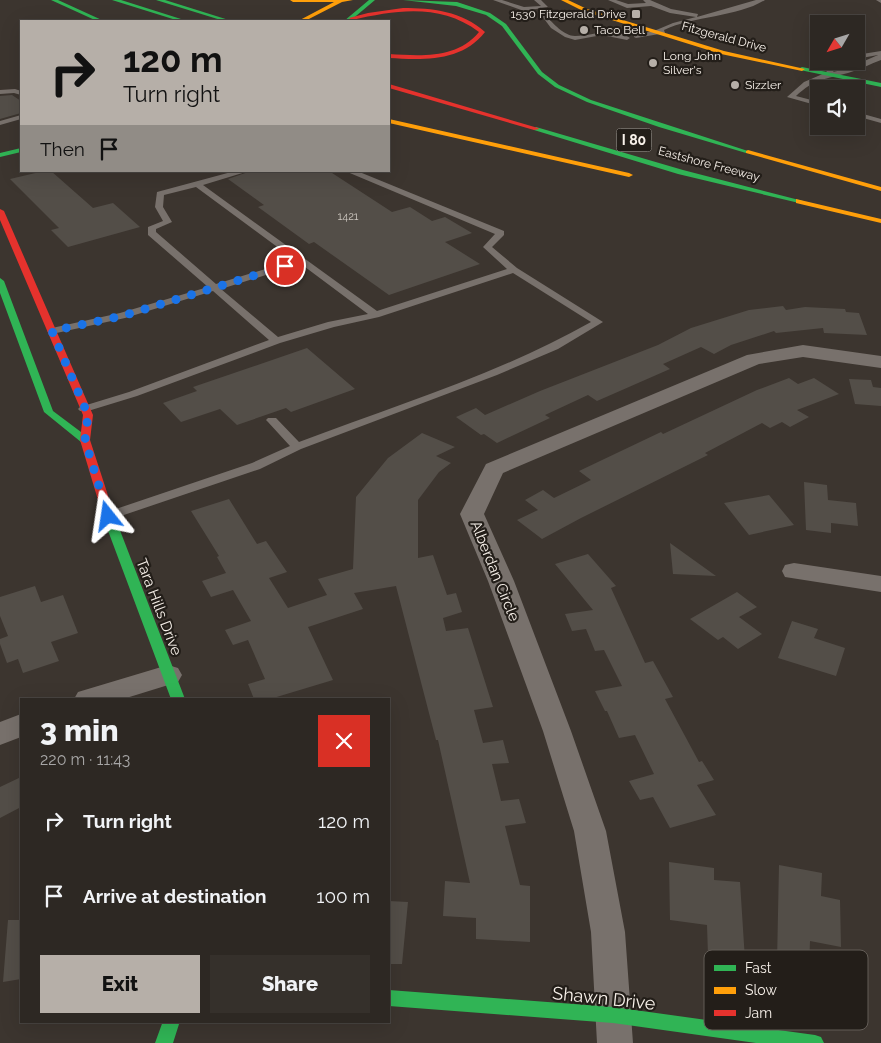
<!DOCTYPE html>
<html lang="en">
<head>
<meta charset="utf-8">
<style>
  :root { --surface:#2d2823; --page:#35302b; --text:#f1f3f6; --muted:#a7a6a6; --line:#484441; --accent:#b6afa8 }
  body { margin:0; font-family:Raleway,sans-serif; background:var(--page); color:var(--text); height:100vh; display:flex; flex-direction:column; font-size:19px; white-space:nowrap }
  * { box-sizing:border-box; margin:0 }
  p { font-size:16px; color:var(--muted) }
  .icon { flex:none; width:28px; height:28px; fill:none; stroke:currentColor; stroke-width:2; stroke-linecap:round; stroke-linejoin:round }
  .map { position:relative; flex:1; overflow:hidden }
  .details { position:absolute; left:20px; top:698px; width:370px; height:325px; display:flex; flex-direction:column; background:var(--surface); border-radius:0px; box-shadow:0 5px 20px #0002,0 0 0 1px var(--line) }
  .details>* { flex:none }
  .top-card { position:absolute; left:20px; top:20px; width:370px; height:152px; border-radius:0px; box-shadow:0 5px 20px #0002,0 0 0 1px var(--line); background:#b6afa8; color:#111; overflow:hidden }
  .needle { width:32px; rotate:231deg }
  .controls { position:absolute; left:810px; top:15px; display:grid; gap:10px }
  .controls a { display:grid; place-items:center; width:55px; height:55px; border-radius:0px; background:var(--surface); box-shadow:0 5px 20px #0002,0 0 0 1px var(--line); font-size:25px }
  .pin { position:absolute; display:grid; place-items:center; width:42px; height:42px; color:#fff; margin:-21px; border:2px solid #fff; border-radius:50%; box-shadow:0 1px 5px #0007 }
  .me { position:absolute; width:55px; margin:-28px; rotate:345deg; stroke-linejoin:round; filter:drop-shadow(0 0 4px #0008) }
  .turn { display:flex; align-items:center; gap:18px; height:105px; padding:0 20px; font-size:22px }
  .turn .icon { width:65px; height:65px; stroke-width:2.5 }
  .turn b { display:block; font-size:35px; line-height:42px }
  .then { display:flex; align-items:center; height:48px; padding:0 20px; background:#0003; gap:10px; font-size:19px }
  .round { display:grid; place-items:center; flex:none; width:52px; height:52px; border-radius:0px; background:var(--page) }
  .head { display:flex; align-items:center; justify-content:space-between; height:85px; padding:0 20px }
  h1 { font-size:30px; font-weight:800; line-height:38px }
  .cta { display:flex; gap:10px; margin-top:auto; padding:10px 20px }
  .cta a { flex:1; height:58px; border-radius:0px; background:var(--accent); color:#111; font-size:20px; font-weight:800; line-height:58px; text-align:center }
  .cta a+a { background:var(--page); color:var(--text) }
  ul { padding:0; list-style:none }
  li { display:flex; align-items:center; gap:15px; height:75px; padding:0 20px }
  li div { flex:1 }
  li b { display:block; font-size:19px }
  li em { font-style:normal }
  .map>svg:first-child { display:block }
  .building { fill:#534e48 }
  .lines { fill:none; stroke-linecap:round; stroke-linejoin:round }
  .lane { fill:#78716c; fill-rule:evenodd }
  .street { fill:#78716c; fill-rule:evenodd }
  .fast { fill:#30b455; fill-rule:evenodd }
  .slow { fill:#ff9f0a; fill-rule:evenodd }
  .jam { fill:#e5322d; fill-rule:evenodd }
  .route { stroke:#1a73e8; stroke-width:9; stroke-dasharray:0 16.2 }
  .poi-dot { fill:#b6afa8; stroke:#231e19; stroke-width:2 }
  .labels { text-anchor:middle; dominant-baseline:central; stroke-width:4.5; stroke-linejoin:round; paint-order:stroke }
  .far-number-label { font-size:11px; fill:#cec8c1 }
  .far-poi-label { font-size:12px; fill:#f7f0e9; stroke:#231e19; text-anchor:start }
  .far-street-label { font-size:12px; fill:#f7f0e9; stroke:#231e19 }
  .shield { fill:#231e19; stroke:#b7b1ab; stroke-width:1 }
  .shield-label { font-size:14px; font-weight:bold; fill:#f7f0e9 }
  .street-label { font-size:15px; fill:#f7f0e9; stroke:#231e19 }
  .near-street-label { font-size:18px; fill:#f7f0e9; stroke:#231e19 }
  .key { fill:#231e19; stroke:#635d57; stroke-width:1 }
  .key-label { font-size:14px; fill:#f7f0e9 }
</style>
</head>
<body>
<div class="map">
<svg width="881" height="1043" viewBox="0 0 881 1043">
  <rect width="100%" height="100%" fill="#3c352f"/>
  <path class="building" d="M12,95L21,101V113L0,119V96Z
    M44,171H51L93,208L113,203L140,227L68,247L51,230L59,228L10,179Z
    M251,171H329L392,212L410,207L432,221L445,217L472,233L445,242L480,264L389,295L314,242L309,244L258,207L264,205L228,179Z
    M783,306L786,310L805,307L845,309L846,312L859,313L867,335L824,333L823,328L776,333L774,331L731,345L714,354L701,347L663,364L670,369L597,401L588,395L545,415L550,418L497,443L484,434L481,435L456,417L476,408L485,415L540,391L658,345L691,328L749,310Z
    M307,348L355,389L291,412L286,408L237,425L220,409L181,422L163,403L197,391L193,387Z
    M789,378L798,384L814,378L839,394L797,410L809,417L790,427L782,422L770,428L762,423L705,453L708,455L581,518L542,539L517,520L538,510L525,500L543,490L554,498L591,480L579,471L661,432L663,434L757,390Z
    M849,379L871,380L873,387L881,388V406L855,404Z
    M422,433L455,447L436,456L451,463L439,472L418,500V558L433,555L447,595L456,593L462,612L443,618L446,631L468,628L493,707L474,710L483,743L503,740L509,763L492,764L501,801L519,799L526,823L505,826L520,885L530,886V942L476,939V918L443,916L445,881L470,883L438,740H436L396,586L354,593L363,609L308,627L333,680L270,699H254L248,684L265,679L248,640L233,645L225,630L251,621L233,590L211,597L202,581L226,573L217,557L219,556L191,511L229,499L257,544L266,541L287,572L269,578L288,608L327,595L318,579L353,569L356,497L388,458Z
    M804,482L827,485L828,500L856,503L858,526L831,523V533L806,530Z
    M769,495L794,525L749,535L724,503Z
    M670,543L716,576L673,574Z
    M588,554L616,586L611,588L645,663L653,661L673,697L665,699L699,762L702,761L714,780L697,785L716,815L670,828L653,797L640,800L629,781L654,774L635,735L619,738L607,711H605L595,691L622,686L604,650L595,651L586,629L572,631L565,614L593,610L555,564Z
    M35,586L41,602L63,595L78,633L51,642L59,661L23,673L18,659L7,663L0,644V639L8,636L0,616V597Z
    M737,592L757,607L739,617L762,634L738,649L723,637L718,640L690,619Z
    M792,621L818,629L814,638L845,648L836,676L778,658Z
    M21,777V807L0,818V787Z
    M669,862L714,868V880L740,882L745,960L708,955L707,925L670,920Z
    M779,865L822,873L821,896L840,900L841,947L810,941L809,969L777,962Z
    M389,901L408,902L402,964H389Z
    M8,920H21V979L3,982Z"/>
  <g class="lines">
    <path class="lane" d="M493,0H502L524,7L541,6L534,0H541L548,7L524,11Z
      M608,0H616L628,4L646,3L643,0H650L671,9L698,14L697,17L756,0H765C738,17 694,16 664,30L665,33L636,38L634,37V35L654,31L673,23L696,17L670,13L651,6L627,8Z
      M876,0H881V3Z
      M542,16H546C553,23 564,36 575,36C595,36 610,26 630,38L627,40L602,35L575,40L565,37L551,28Z
      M881,51V60C870,64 859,70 848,73C826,79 814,79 796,96L819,102V106L787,97L804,82L825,73L834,64L849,61L838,66L833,72L846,69L878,55L856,59V55Z
      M15,89L21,91V95L14,93L0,94V90Z
      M856,112L881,119V123L856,116Z
      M21,115V119L0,125V121Z
      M235,171H249L203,185L377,311L507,269L483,247L495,234L345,171H357L504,231V235L492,247L517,268L603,322L558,349L497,375L301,449L260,469L112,519H104L102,516L104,513L252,463L290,446L268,422L266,420L268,418H276L299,442C397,405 499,374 591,322L513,273L379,317L334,327L280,343L137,396L88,411H80L78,409L80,407L129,392L269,340L213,291L125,318L52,334L47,331L52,328L120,313L208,287L148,235V227L163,221L155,207L157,192ZM196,187L295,260L216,284L156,232V229L172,222L163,207L164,195ZM301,264L368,314L328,322L278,337L221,289Z"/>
    <path class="street" d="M803,345L881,356V368L803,357L759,364L503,473L484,514L514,581L571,731L606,831L625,932L633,1043H597L591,932L574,831L543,731L488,581L460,514L486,464L747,355Z
      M794,563L881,576V592L785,577L782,571L785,565Z
      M168,665L178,668L182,675L178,682L123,699H74L78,692Z
      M21,714V737L0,745V722Z"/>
    <path class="fast" d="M51,0H58L104,21H97Z
      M112,0H121L181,19L176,20Z
      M156,0H165L232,21H224Z
      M369,0H375L350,21H344Z
      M403,0L457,2L490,13L506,24L542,72L559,85L591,100L751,152L746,153L659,127L587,102L555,87L538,74L502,26L486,15L456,6Z
      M802,67L881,83V87L800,70V68Z
      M536,127L683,170L803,201L799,203L678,174L534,130L533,129Z
      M21,148V152L0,157V153Z
      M0,278L4,281L53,411L89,438L90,440L89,442H81L44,412L0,293Z
      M110,516L116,520L185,699H171L104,520Z
      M389,990L613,1007L815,1035L821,1037L824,1043H756L613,1023L389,1006Z
      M163,1021H180L173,1043H155Z"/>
    <path class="slow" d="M290,0H353L342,2L305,21H298L334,2H293Z
      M561,0H568L587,9L724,51L805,69L802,71L721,54L583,11Z
      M389,119L629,173L633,175L629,177L389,123Z
      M748,150L881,187V191L746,153V151Z
      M796,199L881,219V223L796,203Z"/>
    <path class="jam" d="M403,8C432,8 462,11 485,32C462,62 423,60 389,58V54C421,56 457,59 479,32C440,3 397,10 352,20L349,18L368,13Z
      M389,84L538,128L539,129L534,130L389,88Z
      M0,209L4,211L93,415L90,440L116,520L114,522L110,524L104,520L80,440L83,415L0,220Z"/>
  </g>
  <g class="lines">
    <path class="route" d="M108,516L85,440L88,415L52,331L122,316L285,266"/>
  </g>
  <g class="poi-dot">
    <rect x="631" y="9" width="10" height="10" rx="2.5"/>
    <circle cx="584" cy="30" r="5"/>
    <circle cx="653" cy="63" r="5"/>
    <circle cx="735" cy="85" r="5"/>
  </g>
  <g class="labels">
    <g class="far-number-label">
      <text x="348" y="216">1421</text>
    </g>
    <g class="far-poi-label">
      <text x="626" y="14" text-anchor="end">1530 Fitzgerald Drive</text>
      <text x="594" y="30">Taco Bell</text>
      <text x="663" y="56">Long John<tspan x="663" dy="14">Silver's</tspan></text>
      <text x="745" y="85">Sizzler</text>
    </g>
    <g class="far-street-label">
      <text transform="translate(724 37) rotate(15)">Fitzgerald Drive</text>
      <text transform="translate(709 164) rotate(15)">Eastshore Freeway</text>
    </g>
    <rect class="shield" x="616.5" y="128.5" width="35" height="23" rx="4"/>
    <g class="shield-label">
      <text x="634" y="140">I 80</text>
    </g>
    <g class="street-label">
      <text transform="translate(495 571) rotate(68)">Alberdan Circle</text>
      <text transform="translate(159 607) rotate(69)">Tara Hills Drive</text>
    </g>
    <g class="near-street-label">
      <text transform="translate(604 998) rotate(6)">Shawn Drive</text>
    </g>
  </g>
  <rect x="704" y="950" width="164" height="80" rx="8" class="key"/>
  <rect x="714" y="965" width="22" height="6" fill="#30b455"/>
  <rect x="714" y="987" width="22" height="7" fill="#ff9f0a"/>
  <rect x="714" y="1010" width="22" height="6" fill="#e5322d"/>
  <g class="key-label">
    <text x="745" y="973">Fast</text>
    <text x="745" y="995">Slow</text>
    <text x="745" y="1018">Jam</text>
  </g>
</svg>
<div class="controls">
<a><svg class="needle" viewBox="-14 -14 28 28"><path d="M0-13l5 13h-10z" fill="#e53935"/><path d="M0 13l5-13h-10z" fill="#a7a6a6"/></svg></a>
<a><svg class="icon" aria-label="sound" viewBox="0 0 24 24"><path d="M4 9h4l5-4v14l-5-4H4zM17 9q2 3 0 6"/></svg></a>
</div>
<div class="pin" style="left:285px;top:266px;background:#d93025"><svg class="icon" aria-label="arrive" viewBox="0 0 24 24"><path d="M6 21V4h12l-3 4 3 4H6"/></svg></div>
<svg class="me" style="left:108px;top:516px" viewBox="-20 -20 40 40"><path d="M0-17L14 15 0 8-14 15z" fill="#1a73e8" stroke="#fff" stroke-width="4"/></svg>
<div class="top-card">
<div class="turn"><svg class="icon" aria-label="right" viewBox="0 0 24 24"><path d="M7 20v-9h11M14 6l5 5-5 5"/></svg><div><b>120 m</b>Turn right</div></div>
<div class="then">Then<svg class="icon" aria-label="arrive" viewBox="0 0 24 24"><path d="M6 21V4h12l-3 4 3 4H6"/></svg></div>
</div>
<section class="details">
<div class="head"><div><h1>3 min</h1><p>220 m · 11:43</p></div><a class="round" style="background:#d93025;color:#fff"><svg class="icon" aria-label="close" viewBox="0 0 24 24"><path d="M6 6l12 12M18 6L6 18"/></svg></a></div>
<ul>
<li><svg class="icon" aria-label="right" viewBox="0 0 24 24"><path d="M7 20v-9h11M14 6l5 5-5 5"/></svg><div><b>Turn right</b></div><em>120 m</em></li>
<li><svg class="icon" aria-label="arrive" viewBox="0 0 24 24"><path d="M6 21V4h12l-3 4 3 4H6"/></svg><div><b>Arrive at destination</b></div><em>100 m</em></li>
</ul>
<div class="cta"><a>Exit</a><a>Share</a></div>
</section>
</div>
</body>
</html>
